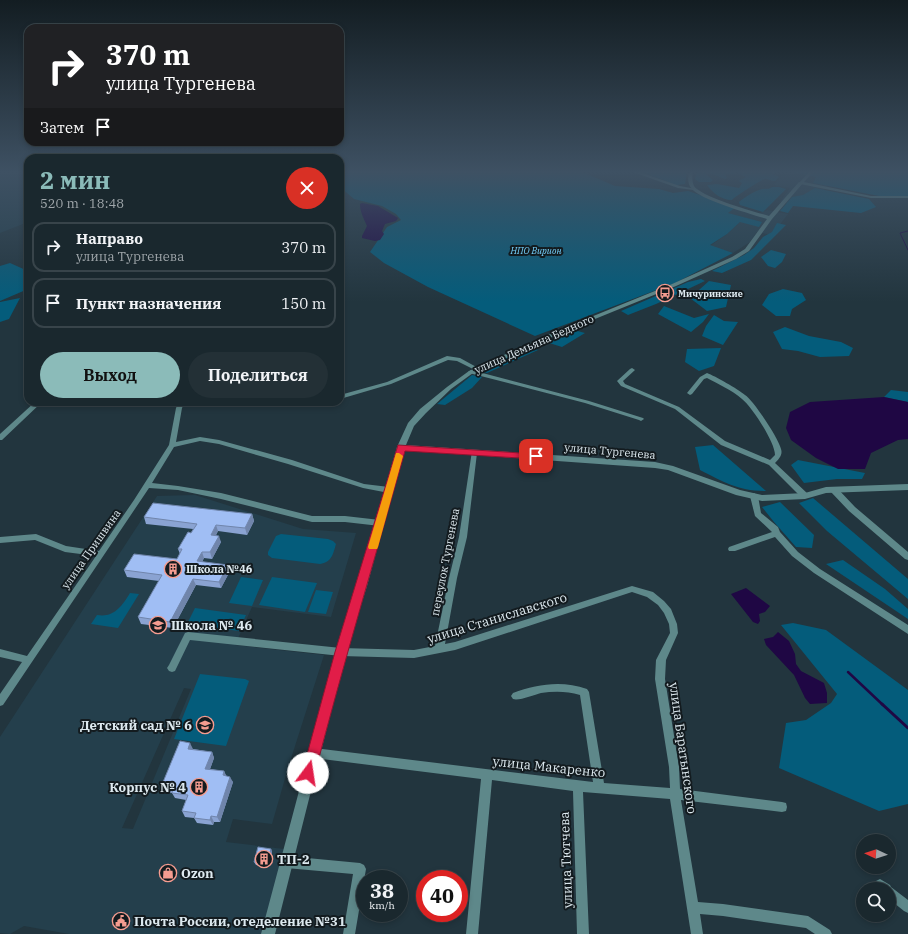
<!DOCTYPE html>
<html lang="ru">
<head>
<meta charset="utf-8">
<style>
  :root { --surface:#1a282e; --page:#233036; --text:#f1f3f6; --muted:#9fa6aa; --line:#38444a; --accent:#8bbbb9 }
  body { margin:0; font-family:"IBM Plex Serif",serif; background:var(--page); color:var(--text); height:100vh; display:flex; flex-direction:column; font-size:15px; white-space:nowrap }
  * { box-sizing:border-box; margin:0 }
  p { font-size:13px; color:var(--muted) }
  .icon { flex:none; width:22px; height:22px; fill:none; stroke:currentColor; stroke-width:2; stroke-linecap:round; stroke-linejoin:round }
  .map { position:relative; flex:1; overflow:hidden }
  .side { position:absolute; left:24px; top:154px; width:320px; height:252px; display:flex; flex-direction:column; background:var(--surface); border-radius:12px; box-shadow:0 2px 6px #0003,0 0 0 1px var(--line) }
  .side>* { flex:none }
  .hud { position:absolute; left:24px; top:24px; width:320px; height:122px; border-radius:12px; box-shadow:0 2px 6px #0003,0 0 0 1px var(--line); background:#202124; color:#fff; overflow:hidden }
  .needle { width:26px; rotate:274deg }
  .controls { position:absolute; left:856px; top:834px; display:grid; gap:8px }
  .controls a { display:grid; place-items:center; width:40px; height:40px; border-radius:50%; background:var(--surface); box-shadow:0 2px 6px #0003,0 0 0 1px var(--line); font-size:20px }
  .speed { position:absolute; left:356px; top:870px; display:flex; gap:8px; font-size:20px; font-weight:700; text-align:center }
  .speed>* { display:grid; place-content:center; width:52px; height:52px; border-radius:50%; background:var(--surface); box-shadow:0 2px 6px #0003,0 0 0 1px var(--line); line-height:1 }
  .speed small { font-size:10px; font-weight:400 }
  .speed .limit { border:6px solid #d22; background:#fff; color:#111 }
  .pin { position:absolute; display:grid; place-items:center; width:34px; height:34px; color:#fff; margin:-17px; border-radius:8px; box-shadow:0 2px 6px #0006 }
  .me { position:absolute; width:44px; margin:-22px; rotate:14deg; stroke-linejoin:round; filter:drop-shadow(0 0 3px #0008) }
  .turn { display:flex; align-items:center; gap:14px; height:84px; padding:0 16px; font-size:18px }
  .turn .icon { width:52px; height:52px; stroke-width:2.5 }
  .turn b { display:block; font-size:28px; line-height:34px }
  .then { display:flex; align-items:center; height:38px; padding:0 16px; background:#0003; gap:8px; font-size:15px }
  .round { display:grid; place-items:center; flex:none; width:42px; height:42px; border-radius:21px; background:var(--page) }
  .headline { display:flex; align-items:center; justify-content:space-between; height:68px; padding:0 16px }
  h1 { font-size:24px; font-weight:700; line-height:30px; color:var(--accent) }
  .button { display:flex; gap:8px; margin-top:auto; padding:8px 16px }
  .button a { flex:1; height:46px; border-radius:24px; background:var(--accent); color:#111; font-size:16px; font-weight:700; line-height:46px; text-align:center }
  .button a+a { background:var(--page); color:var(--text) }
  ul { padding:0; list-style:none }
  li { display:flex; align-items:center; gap:12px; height:50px; margin:0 8px 6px; padding:0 8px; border:2px solid var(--line); border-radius:12px }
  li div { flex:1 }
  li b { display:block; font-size:15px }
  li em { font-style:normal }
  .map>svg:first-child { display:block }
  .built { fill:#243f4c; fill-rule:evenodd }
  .green { fill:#045c7b }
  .water { fill:#1f0744 }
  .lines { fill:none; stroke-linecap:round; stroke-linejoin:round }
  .stream-far2 { stroke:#1f0744; stroke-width:1 }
  .stream-far1 { stroke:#1f0744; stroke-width:2.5 }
  .stream { stroke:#1f0744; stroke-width:3 }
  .minor { fill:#5e888a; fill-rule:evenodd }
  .tertiary { fill:#5e888a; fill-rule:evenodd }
  .wall { fill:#8aa3d2 }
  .shaded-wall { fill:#7085ab }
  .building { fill:#a0bef4; stroke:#7085ab }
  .route { fill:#e11d48; stroke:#92132f }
  .slow { fill:#f59e0b }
  .labels { text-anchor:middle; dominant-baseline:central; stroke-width:4; stroke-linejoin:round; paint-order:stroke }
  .far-park-label { font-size:9px; font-style:italic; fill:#77d3ff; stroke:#131b1f }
  .far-poi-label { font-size:9px; font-weight:bold; fill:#dde9ef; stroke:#131b1f; text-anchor:start }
  .street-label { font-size:11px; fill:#dde9ef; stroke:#131b1f }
  .poi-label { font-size:11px; font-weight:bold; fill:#dde9ef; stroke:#131b1f; text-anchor:start }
  .near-street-label { font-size:13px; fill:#dde9ef; stroke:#131b1f }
  .near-poi-label { font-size:13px; font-weight:bold; fill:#dde9ef; stroke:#131b1f; text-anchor:start }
</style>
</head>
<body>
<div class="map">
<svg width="908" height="934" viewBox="0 0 908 934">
  <rect width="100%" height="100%" fill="#22353e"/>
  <path class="built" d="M0,171H28V222L0,233Z
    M786,171L818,178L827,186L821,193L810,191L799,206L780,202L790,188L774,185Z
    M736,207L758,214L767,210L788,214L772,235L757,232L750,242L733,253L710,246L727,234L740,222H761L727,213Z
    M195,495L303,529L356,533L331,617L252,607L235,645L324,655L288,768L272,824L233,819L226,842L284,849L263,934H69L24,926L10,934L0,933V737L157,496ZM184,688L191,689L133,829L122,828Z"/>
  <path class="green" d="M340,171H580L615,186L659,189L673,193L688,191L736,207L728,213L762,222L759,227L740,222L727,234L710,245L733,253L675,283L535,336L428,287L384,263L370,252L387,227L401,220L396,214L382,206L354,199L340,187Z
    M640,171H687L685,184L676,185Z
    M697,171H776L773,174L779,177L775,181C772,181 768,179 765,179C761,180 736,196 732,200C721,200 713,193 707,185L717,184L739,188L742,183L739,181L740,180L746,177L736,172L733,174H724L727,177L726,179C719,178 713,172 706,174L713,180L711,182H699L695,179Z
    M785,171H908V196H879L813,183L816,177Z
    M772,187H779L786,189L763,212L740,205L739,202C745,197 754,191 762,189C767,188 768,190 772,187Z
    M815,188L869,199L876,207L861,213L793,206L788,213L780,211L792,197L803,195Z
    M777,223L786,225L751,260L722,273L712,271L744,255L754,248L763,237L772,232Z
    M771,250L786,254L782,262L775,268L768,266L761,257Z
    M10,263L28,271V289L0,301V266Z
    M701,279L705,281L656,304L628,315L621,311L688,282Z
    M709,281L731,285L726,307L707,311L690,298Z
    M783,289L802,293L806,300L792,309L790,316H776L762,305L769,294Z
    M20,298L9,319L0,322V302Z
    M664,306L694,318L709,314L703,322L691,332L658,314Z
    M714,315L724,321L738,322L723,345L702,336L706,326Z
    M785,327L809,336L841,342L853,348L849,356L820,357L798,351L782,349L773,332Z
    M574,330L585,333L562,347L546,342Z
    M532,347L538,350L487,373L479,371L518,351Z
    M721,348L714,366L699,371L685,362L687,349Z
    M472,375L482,377L472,388L445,405L437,404Z
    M891,390L908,392V402L884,397Z
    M713,445L766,491C738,491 724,482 700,470L695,447Z
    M798,460L865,473L862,479H837L804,483L791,465Z
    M813,498L908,579V599L827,531L799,503Z
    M780,502L814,535L812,548L796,547L774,522L762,507Z
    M281,534L328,539L333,541L336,544C333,554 332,562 320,564L272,558L268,555V552L276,536Z
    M843,560L885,589L908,609V619L826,564Z
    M241,577L263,580L252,606L229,603Z
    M272,577L317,583L305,612L259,605Z
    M316,590L333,592L326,614L308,612Z
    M130,593L139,594L118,628L91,624L97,615C114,618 122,606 130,593Z
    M195,608L246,615L239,631L187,624Z
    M793,623L826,630L908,690V804L879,811L779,768L786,723L806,720L831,703L837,694L781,625Z
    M200,674L245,679L249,681L226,746L174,739Z"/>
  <path class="water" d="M362,203L378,206L398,218L396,221L385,224L382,231L384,234L380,240L375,241L362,238V236L367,226C364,219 360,212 360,204Z
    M884,397L908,402V439L898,440L871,453L865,469H838L816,458L791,440L786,428L790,412L810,402Z
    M746,588L770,606L765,612L759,614L760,621L758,624L753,622L731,594Z
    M778,632L789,641L795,654L796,664L801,671L824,683L827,693V703L810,704L805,698L794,675L766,645L764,639L773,637Z"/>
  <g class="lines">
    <path class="stream-far2" d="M908,231L900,233L908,250"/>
    <path class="stream-far1" d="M848,672L883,705"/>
    <path class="stream" d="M882,704L908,728"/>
    <path class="minor" d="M630,171H636L680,186L696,189L694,190L678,188Z
      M810,171H814L804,182L871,196H908V198H871L800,184V182Z
      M447,356L460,358L480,369L477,371L457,361L448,360L391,384L340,399V395L387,382Z
      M632,368L635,370L623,381L625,384L679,407L725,441L770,460L775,455C775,442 752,407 742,399C732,390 718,384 707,378L704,379L692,394L690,395L687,393L700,377L707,373C715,376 738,389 745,395C754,401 779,439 781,449C783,455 779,459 775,463L808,494L809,496L808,498H802L769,465L721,445L675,409L621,386L617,381L630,369Z
      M471,370L589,401L643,418L644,419L641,421L639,420L585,403L469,373L468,372Z
      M35,402H42L2,440H0V434Z
      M179,402H185L182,408L176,442L200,437L219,440L292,460L364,484L389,487L393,490L389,493L363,488L288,464L219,444L200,441L174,447L152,483L178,486L221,493L312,516H345L380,520L383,521L384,523L383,525L380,526L345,522H312L221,499L178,490L149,488L3,705L0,706V694L22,662L0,657V649L27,656L96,556L65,552L35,540L0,543V537L36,534L66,546L99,551L134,500L169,445L176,408Z
      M472,451H474L477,453L467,537L457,578L445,644L455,642L632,586L653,592L664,601L671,609L677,624L678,633L666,660L665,679L679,767L680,789L782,802L786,803L787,807L786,811L782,812L681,800L698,902L723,904L808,916L830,930L832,934H815L806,928L723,916L700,914L703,934H691L670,799L583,792L589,934H577L573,791L492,780L478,934H466L481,779L314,758L310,756L309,753L310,750L314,748L593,782L580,695C567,691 554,691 541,693C534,695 519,701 513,699L511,696L513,693C537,684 562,680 587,689L589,692L604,783L670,788L669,767L655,679L656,660L670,633L669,624L664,613L658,605L647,597L632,592L455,650L414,658L341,656L190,640L175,671L172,672L169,671L167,668L169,665L185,633L188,632L341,648L414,650L435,646L449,578L459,537Z
      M834,487L837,488L855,507L908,552V560L905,559L849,511L831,492L830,490L831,488Z
      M754,493L758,496L761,513L778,527L780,532L798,552L820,569L908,625V634L814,573L792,556L775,537L735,551H729L728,549L729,547L772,532L755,516L750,496Z
      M286,856L360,863L364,865L366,869L355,934H343L353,874L286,868L282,866L280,862L282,858Z
      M880,879L890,885L891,887L908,900V913L904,911L889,899V889H876L874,885L876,881Z"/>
    <path class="tertiary" d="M689,171H693C692,176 692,182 694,186C701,197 755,212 769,216L799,182L803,183L772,219L749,251L736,259L676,286L563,332L473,373L451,389L426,413L414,426L406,445L655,462L673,466L740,490L762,495L805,493L826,487L908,484V490L826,493L805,499L762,501L736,495L668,470L655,468L404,450L367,586L346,652L275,934H261L336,652L357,586L397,447L408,423L420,409L447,387L469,371L559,330L672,284L732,257L745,249L767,219C751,214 701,200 692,189C687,184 688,177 689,171Z"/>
  </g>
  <path class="wall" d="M252,514L254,521L247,535L218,531L216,535L221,542L212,559L204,558L202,562L230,571L221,588L196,585L173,628L141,624L138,617L159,581L127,577L124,570L177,559L180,554L178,549L191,533L193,529L146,524L144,517Z
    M193,749L212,752L214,758L210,769L224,771L226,776L233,782L220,822H214L213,825L197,823L194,818L185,817L182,811L186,800L175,798L172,793L164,792L161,787Z
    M271,849L272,852L268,867L256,865L254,862Z"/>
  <path class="shaded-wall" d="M252,514L254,521L247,535L245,528Z
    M216,525L218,531L213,541L211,535Z
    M219,536L221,542L212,559L210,552Z
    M202,552L204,558L199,567L197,561Z
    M228,565L230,571L221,588L219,582Z
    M193,579L196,585L173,628L170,622Z
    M190,743L193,749L191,755L188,749Z
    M212,752L214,758L208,775L205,769Z
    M224,771L227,777L223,775Z
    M230,777L233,782L220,822L217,817Z
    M211,816L214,822L213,825L210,820Z
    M271,849L272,852L268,867L266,864Z"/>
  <path class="building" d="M153,503L252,514L245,528L216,525L211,535L219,536L210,552H202L197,561L228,565L219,582L193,579L170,622L138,617L162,575L124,570L134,554L177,559L182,549H178L188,532L191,533L197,524L144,517Z
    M180,741L190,743L188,749L212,752L205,769L224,771L223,775L230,777L217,817L211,816L210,820L194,818L196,813L182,811L188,795L172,793L173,788L161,787Z
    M258,847L271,849L266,864L254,862Z"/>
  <linearGradient id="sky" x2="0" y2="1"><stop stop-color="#131d22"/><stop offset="0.57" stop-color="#3e5163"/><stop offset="1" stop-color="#3e5163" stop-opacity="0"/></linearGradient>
  <rect width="908" height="302" fill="url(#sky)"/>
  <path class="route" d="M398,445L536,454L541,456L536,459L405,451C375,558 343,665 315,773L313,778L308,780L304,778L302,773L335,652Z"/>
  <path class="slow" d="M396,453H399L403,456L378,547L377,549H369L368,547Z"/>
  <defs>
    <symbol id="bus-ring" viewBox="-11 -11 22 22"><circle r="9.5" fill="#131b1f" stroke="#f59c90" stroke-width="1.5"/><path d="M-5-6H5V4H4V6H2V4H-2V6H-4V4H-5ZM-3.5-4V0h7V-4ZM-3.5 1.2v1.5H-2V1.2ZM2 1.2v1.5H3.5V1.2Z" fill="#f59c90"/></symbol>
    <symbol id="building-ring" viewBox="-11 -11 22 22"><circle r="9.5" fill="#131b1f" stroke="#f59c90" stroke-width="1.5"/><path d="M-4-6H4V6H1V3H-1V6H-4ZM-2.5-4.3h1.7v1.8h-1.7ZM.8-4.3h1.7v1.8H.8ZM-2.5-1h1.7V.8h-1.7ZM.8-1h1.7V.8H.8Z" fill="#f59c90"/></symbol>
    <symbol id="school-ring" viewBox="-11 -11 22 22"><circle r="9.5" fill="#131b1f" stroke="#f59c90" stroke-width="1.5"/><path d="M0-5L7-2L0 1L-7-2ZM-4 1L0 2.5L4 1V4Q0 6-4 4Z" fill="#f59c90"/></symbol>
    <symbol id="shop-ring" viewBox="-11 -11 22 22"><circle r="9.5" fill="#131b1f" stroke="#f59c90" stroke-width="1.5"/><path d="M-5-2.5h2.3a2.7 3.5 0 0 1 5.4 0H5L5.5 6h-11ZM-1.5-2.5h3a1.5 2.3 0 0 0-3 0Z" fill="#f59c90"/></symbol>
    <symbol id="civic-ring" viewBox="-11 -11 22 22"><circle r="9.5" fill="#131b1f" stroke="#f59c90" stroke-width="1.5"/><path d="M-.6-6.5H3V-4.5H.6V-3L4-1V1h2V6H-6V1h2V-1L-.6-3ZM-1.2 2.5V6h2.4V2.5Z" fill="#f59c90"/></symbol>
  </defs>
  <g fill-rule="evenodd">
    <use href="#bus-ring" x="655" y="283" width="20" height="20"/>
    <use href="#building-ring" x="163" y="559" width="20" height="20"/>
    <use href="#school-ring" x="148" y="615" width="20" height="20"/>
    <use href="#school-ring" x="195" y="715" width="20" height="20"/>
    <use href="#building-ring" x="189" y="777" width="20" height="20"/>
    <use href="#building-ring" x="254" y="849" width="20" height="20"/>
    <use href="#shop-ring" x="158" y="863" width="20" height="20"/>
    <use href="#civic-ring" x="111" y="911" width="20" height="20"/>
  </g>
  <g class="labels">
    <g class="far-park-label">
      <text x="536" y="250">НПО Вирион</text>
    </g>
    <g class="far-poi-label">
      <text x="678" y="293">Мичуринские</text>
    </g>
    <g class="street-label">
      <text transform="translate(534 344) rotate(-24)">улица Демьяна Бедного</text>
      <text transform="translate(610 451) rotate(5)">улица Тургенева</text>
      <text transform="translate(91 549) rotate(-55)">улица Пришвина</text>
      <text transform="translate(445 562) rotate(-79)">переулок Тургенева</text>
    </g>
    <g class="poi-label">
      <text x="186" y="569">Школа №46</text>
    </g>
    <g class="near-street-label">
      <text transform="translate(497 618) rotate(-17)">улица Станиславского</text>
      <text transform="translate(683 748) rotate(82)">улица Баратынского</text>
      <text transform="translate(549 767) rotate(6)">улица Макаренко</text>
      <text transform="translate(566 860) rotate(-92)">улица Тютчева</text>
    </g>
    <g class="near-poi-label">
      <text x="171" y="625">Школа № 46</text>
      <text x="192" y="725" text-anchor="end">Детский сад № 6</text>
      <text x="186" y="787" text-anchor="end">Корпус № 4</text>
      <text x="277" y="859">ТП-2</text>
      <text x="181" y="873">Ozon</text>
      <text x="134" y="921">Почта России, отеделение №31</text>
    </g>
  </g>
</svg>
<div class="controls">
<a><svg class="needle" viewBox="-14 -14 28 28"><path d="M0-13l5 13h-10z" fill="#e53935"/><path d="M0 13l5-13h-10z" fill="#9fa6aa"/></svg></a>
<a><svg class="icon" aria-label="search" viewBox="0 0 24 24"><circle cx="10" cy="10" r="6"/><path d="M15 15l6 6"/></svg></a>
</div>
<div class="speed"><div>38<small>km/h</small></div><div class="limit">40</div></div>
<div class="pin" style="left:536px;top:456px;background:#d93025"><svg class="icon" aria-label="arrive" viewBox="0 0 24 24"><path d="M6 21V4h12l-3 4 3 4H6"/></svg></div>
<svg class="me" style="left:308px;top:773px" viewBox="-20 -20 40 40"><circle r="19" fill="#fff"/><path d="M0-13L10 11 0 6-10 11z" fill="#e11d48"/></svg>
<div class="hud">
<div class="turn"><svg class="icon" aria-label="right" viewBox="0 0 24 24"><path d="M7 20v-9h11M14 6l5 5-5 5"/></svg><div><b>370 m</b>улица Тургенева</div></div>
<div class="then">Затем<svg class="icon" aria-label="arrive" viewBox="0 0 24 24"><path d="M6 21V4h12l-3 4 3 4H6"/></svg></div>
</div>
<section class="side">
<div class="headline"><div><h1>2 мин</h1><p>520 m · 18:48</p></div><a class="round" style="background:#d93025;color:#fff"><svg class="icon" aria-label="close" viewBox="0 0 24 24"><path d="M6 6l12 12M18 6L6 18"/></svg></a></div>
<ul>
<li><svg class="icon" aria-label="right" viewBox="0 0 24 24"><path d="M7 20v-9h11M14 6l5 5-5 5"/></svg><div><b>Направо</b><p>улица Тургенева</p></div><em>370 m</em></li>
<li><svg class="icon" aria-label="arrive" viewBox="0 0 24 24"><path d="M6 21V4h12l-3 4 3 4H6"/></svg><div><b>Пункт назначения</b></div><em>150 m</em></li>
</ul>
<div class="button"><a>Выход</a><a>Поделиться</a></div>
</section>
</div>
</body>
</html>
